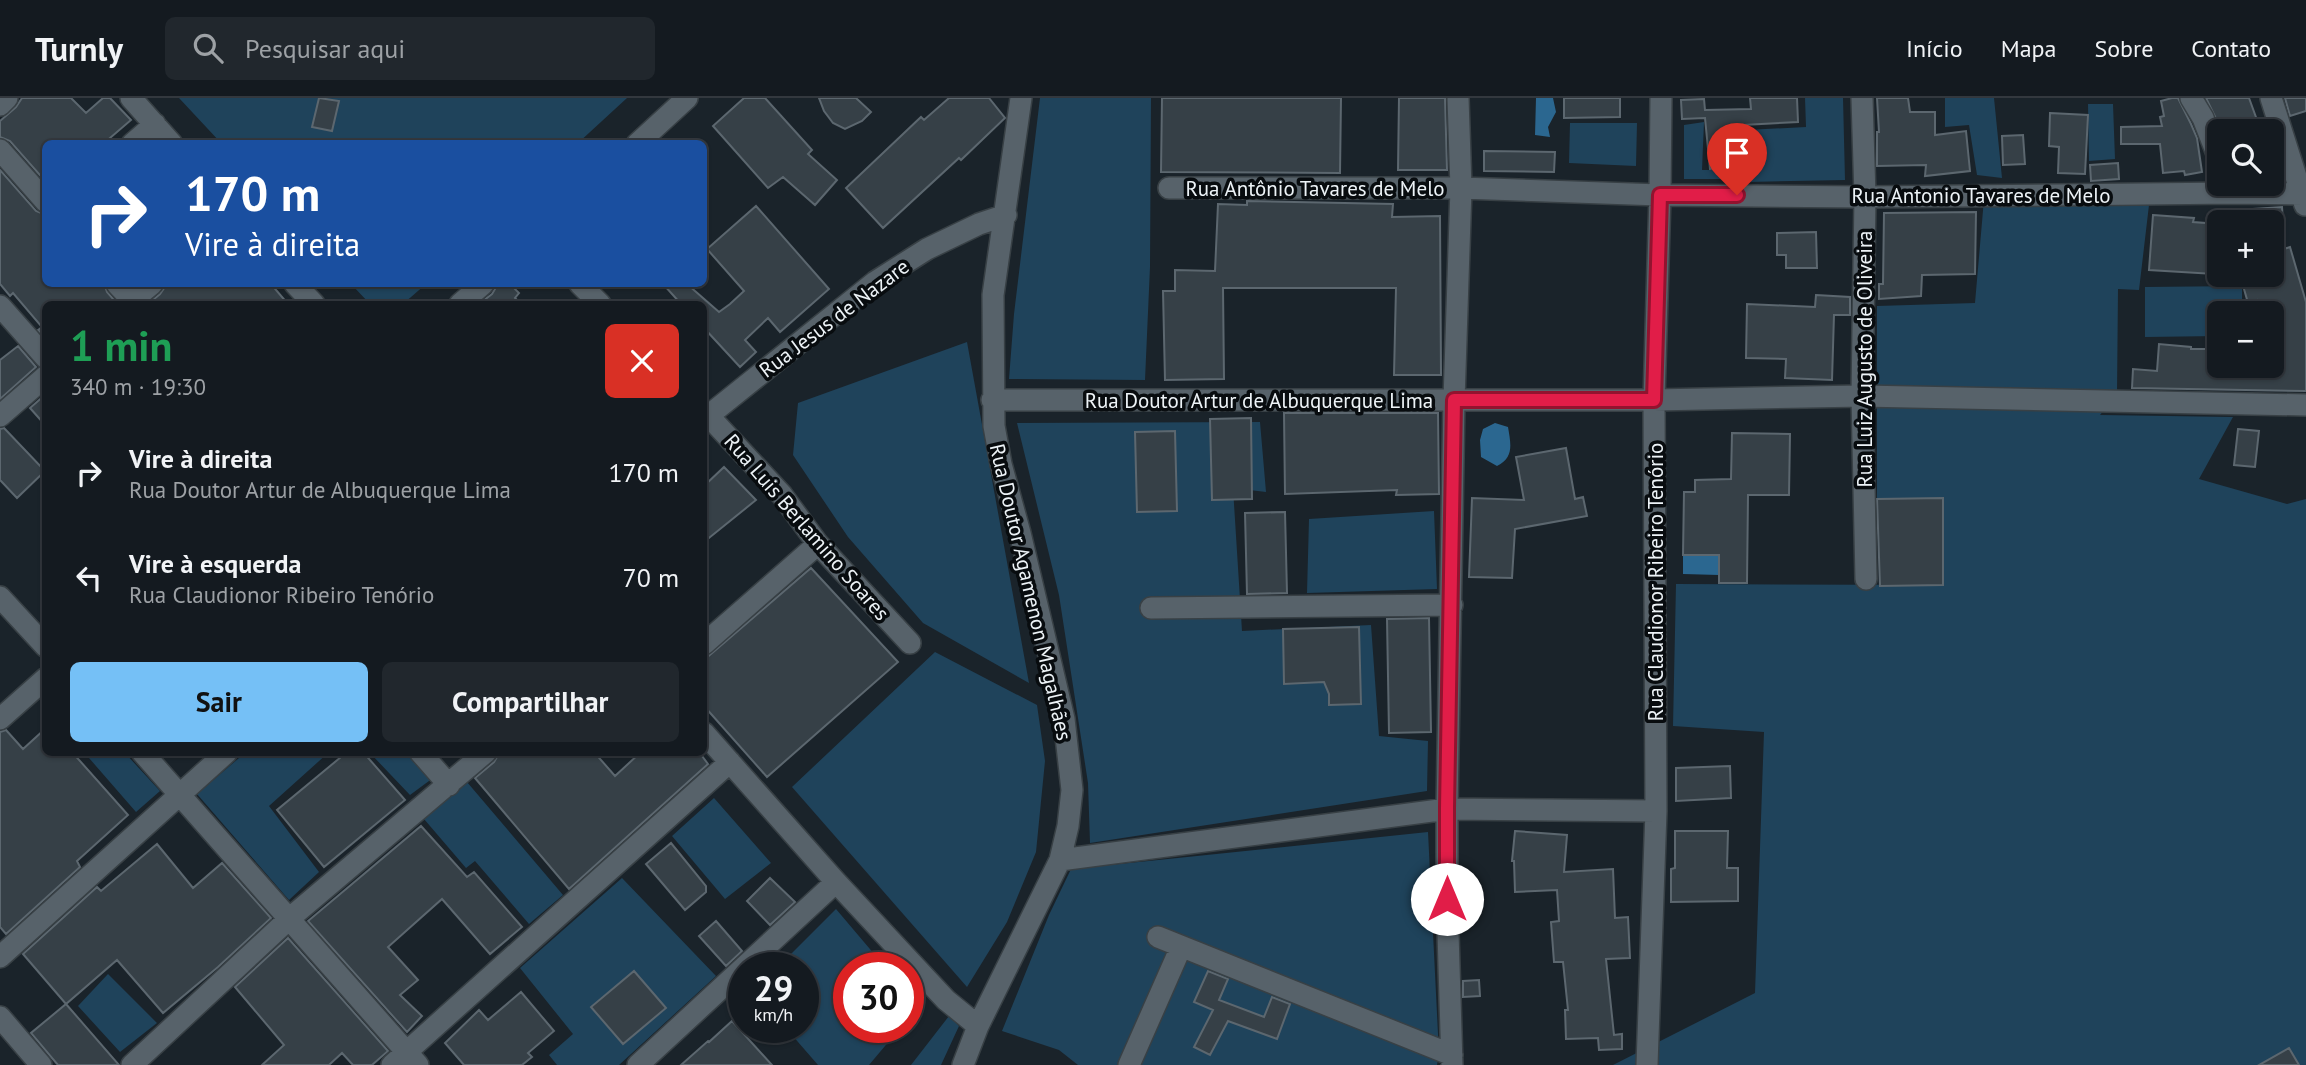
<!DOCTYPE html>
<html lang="pt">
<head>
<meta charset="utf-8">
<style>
  :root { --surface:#141a20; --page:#21272d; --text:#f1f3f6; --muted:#9da1a5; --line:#33383e; --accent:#75c0f6 }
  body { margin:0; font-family:"PT Sans",sans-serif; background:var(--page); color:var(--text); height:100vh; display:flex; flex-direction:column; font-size:26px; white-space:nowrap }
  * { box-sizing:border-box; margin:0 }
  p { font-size:23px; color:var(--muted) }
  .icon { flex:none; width:38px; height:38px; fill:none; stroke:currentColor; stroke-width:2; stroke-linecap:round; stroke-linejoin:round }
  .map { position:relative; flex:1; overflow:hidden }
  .details { position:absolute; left:42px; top:203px; width:665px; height:455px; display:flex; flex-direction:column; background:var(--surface); border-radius:10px; box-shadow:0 2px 5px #0004,0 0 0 2px var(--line) }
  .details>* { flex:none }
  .banner { position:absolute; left:42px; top:42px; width:665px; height:147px; border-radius:10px; box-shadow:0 2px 5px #0004,0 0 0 2px var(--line); background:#1a4fa0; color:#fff; overflow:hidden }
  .buttons { position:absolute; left:2207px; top:21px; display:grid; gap:14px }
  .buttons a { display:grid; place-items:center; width:77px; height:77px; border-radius:10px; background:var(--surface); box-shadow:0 2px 5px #0004,0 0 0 2px var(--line); font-size:35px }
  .speed { position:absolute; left:728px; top:854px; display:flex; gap:14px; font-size:35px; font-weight:700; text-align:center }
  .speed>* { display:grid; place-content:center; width:91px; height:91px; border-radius:50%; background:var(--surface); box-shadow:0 2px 5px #0004,0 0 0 2px var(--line); line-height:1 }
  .speed small { font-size:18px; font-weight:400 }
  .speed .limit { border:10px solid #d22; background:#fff; color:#111 }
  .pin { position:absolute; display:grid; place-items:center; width:60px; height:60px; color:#fff; margin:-72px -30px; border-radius:50% 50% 50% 0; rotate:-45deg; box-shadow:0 0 7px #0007 }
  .pin .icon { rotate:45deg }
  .me { position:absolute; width:77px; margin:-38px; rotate:0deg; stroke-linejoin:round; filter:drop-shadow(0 0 5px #0008) }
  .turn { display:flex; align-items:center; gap:24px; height:147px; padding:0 28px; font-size:32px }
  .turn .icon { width:91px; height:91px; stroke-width:2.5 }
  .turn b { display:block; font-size:49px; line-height:60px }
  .round { display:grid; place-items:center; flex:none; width:74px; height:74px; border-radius:10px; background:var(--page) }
  .head { display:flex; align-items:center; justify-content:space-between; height:119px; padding:0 28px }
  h1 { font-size:42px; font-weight:700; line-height:52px; color:#1e9e55 }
  .primary-button { display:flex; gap:14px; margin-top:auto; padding:14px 28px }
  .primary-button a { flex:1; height:80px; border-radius:10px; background:var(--accent); color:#111; font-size:28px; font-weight:700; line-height:80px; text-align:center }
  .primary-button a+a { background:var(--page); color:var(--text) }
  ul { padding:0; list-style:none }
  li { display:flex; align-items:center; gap:21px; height:105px; padding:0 28px }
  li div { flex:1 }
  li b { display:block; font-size:26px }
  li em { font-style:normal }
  header { display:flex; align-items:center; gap:42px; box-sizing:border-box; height:98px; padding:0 35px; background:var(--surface); border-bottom:2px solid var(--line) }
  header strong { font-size:33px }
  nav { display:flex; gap:38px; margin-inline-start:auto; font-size:24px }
  .search { width:490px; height:63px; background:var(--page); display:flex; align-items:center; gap:18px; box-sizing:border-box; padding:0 24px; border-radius:10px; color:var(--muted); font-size:26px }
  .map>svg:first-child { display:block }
  .green { fill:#1f435b }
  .water { fill:#2b6790 }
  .building { fill:#364047; stroke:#5c676f; stroke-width:2 }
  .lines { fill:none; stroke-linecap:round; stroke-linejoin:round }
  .street-casing { stroke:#384045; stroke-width:24 }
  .street { stroke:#57626a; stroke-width:21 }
  .route-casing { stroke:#92132f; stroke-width:18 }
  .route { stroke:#e11d48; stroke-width:12 }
  .labels { text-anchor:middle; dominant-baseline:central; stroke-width:7; stroke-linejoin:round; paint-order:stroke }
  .street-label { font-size:21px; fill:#edf3f7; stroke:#080c0f }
</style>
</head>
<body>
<header>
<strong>Turnly</strong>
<div class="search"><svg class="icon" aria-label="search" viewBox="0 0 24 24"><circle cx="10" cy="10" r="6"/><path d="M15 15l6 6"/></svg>Pesquisar aqui</div>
<nav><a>Início</a><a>Mapa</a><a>Sobre</a><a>Contato</a></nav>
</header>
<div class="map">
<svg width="2306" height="967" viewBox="0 0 2306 967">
  <rect width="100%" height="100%" fill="#1a232a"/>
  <path class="green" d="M179,0H627L577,46L221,45Z
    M1040,0H1151L1150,169L1145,282L1009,281L1014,216Z
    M1805,0H1843L1845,82L1747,84L1746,32L1806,29Z
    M1945,0H1994L2002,80L1977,77L1969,27L1945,29Z
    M2088,6H2113L2115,61L2089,63Z
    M1704,24L1702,72H1742L1741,81H1684V27Z
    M1570,25H1637L1636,68L1569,65Z
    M1984,101L2149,107L2139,192L2118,191L2117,296L2100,317L2233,319L2199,381L2287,406L2306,401V967H1613L1755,895L1764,634L1673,628L1676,486L1943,487V400L1877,401V208L1975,205Z
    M351,186H426L403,206H370Z
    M2242,188V215H2219V238L2145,239V189Z
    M967,244L1029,585L923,525L848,439L793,357L798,305Z
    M1260,324L1266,394L1233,390L1242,533L1371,527L1379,638L1428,643L1427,693L1090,745L1088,685L1059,497L1017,325Z
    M1434,413L1437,491L1307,495L1309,421Z
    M935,554L1037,607L1045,663L1036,754L1007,824L967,889L792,689Z
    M246,654L328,655L269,708L319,774L289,802L197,696Z
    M95,655H125L160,693L136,714L89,660Z
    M370,655H409L433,680L410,697Z
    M467,684L563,797L529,826L475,763L466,770L424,721Z
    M714,700L771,765L725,801L672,738Z
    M1428,734L1439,956L1437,967H1078L1059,952L1002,933L1049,817L1071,771Z
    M622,780L716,878L619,967H557L549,957L573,936L520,870Z
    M836,811L886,870H849V929H901L869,967H818L785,929H803V870H777Z
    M108,876L157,925L120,954L78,908Z
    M949,918L959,928L941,967H911Z"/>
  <path class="water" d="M1536,0H1553L1556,14L1548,29L1550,39L1535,37Z
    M1495,325L1508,329C1511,347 1514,359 1497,368L1481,359L1480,342L1483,331Z
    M1683,457H1719V477L1683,476Z"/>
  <path class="building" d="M22,0H71L86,15L103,0H110L131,22L103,46H46V84L10,43L0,39V23L16,9Z
    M319,0L339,3L332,33L312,29Z
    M744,0H765L812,52L808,56L837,82L815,107L783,79L768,90L713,28Z
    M819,0H856L871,14L862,23L845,31L833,25L824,13Z
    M949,0H989L1005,20L961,62L959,60L883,130L846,90L921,19L924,22Z
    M1162,0H1341L1340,75L1161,74Z
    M1399,0H1445L1447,72H1398Z
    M1564,0H1620V19L1564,20Z
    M1750,0H1797L1798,24L1743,27L1744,37H1740L1742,68L1710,71L1705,20L1682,21L1681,2L1704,1L1705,12L1751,11Z
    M1877,0H1908L1910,14H1935V37L1966,33L1970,73L1925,78L1926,67L1877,68V34H1879Z
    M2172,0H2178L2191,26L2197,40L2202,74L2185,77L2184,73L2163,75L2160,46H2121V29L2162,28L2160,19L2164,18L2161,3Z
    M2206,0H2249L2261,33H2222Z
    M2285,0H2306V13L2290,18Z
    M2050,15L2088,17L2085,76L2058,75L2059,49L2049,48Z
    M2023,37L2025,66L2003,67L2002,38Z
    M1484,53L1555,54L1554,74L1484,73Z
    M2118,65L2119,81L2091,83L2090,67Z
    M0,72L36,113L46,117V186H104L107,194L114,202L108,206H46V240L38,232L42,229L13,195L10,198L0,186Z
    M1247,103L1393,106L1392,119L1440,118L1441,277H1394L1396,190H1223L1224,281L1165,282L1163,193H1175V172L1215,173L1218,106L1247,107Z
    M756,108L829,191L780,234L768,220L745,242L756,254L740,269L704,230V206H681L663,186H687L719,214L730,206L744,193L707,151Z
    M2282,109L2283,124H2224L2223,113Z
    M1976,114L1975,176L1922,177L1921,198L1879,201V186H1883L1884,115Z
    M2153,117L2194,120L2193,124L2219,126L2214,176L2149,172Z
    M1816,134L1817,170H1786V157H1777V135Z
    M2290,149L2306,204V293L2132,290L2133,271L2157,273L2159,246L2191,249V251H2206V263H2219V268H2272V215H2262L2257,202L2248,205L2240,177H2272V155Z
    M167,186H271L288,206H148L160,196Z
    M498,186H510L519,195L515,200L521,206H479L492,196Z
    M1816,197L1850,199V217H1834L1832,282L1785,280L1786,261L1746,260L1747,206L1815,209Z
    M18,248L36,269L0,301V262Z
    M46,296V328L30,310Z
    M1284,315H1438L1439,396L1396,397L1397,392L1285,396Z
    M1251,320L1252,401L1212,402L1210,321Z
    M4,330L45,373L17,400L0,382V331Z
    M2238,331L2259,333L2255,369L2234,367Z
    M1175,333L1177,413L1137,414L1135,334Z
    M1732,335L1790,336L1789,397H1748L1747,485H1719V457H1683L1684,394H1695V382L1731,381Z
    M1566,350L1575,401L1583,399L1587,418L1515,431L1512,480L1469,479L1472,400L1524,402L1516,359Z
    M724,369L756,402L704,444V388Z
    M1943,400V487L1880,488L1877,401Z
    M1285,414L1287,495L1247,496L1245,415Z
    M811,470L898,564L767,679L704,608V562Z
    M1429,520L1431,634L1389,635L1387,521Z
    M1359,529L1361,606L1329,607V596L1324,584L1284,586L1283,531Z
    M46,630V654H72L128,717L77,763L80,769L6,836L0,829V634L6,632L23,651Z
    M347,654H363L405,702L324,769L277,712Z
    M500,654H594L615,678L641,654H699L708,666L569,791L475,680L494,664Z
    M1730,668L1731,700L1676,703V670Z
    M421,728L467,779L474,774L522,829L490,856L442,801L388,849L418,882L400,897L422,918L407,934L308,823Z
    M1515,733L1567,737L1564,774L1613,771L1615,820L1628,819L1630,860L1606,861L1614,937L1622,936V951L1599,952L1598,940L1566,941L1565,912H1568L1563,864H1554L1551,824L1559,823L1557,792L1515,794L1514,763H1512Z
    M1675,733H1728L1727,770H1738V803L1671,804V771L1675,770Z
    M671,745L706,788V794L685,812L646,766Z
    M157,746L193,790L222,765L271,820L218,869L163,915L117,862L66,906L23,856L97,789L101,793Z
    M770,780L795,804L770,827L747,803Z
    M716,823L742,853L726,868L699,838Z
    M288,840L388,953L372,967H353L342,955L329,967H262L284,947L235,889Z
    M634,873L666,910L623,946L591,909Z
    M1208,873L1228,881L1219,902L1264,919L1272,899L1290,906L1277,941L1228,923L1210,957L1194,949L1213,912L1194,904Z
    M1479,882L1480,898L1463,899V883Z
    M521,894L554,933L528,955L532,959L522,967H464L445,945L479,912L488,922Z
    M66,906L119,967H58L52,960L31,935Z
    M732,923L772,967H681L708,943L709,944Z
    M2289,950L2299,967H2259Z"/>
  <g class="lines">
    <defs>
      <path id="street" d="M131,0L172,46
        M1862,0L1865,99L1862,298L1866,481
        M2191,0L2203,20L2219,61
        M2271,0L2305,107
        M0,7L7,0
        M132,46L155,26
        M637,46L687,0
        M0,52L46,104
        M1169,90H1461L1660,97L1865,99L2232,95L2302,96
        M117,186L132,202
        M295,186L314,206
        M580,186L600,206
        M128,206L152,186
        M460,206L483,186
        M0,208L46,260
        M992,302H1654L1862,298L2306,307
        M704,313L782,397L818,446L910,545
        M0,318L46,278
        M708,318L875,184L927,151L979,126L1006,117
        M0,499L46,549
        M1151,510L1452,507
        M704,546L818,446
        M0,621L46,580
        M704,635L836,784L946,902L978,928
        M142,654L418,967
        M420,654L449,687
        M1060,762L1447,711L1656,713
        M1158,839L1452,957
        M0,859L227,654
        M0,919L41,967
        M132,967L290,820L486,654
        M392,967L730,664
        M638,967L836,784
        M963,967L978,928L1060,762L1068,728L1072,692L1064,621L1020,435L1001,366L994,328L993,197L1021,0
        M1129,967L1181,849
        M1452,967L1447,801V711L1454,302L1461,90L1458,0
        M1647,967L1656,713L1654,302L1660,97L1661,0"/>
    </defs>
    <use href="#street" class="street-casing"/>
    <use href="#street" class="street"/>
  </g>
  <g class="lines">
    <defs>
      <path id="route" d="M1447,801V710L1454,302H1654L1660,97H1737"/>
    </defs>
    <use href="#route" class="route-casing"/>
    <use href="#route" class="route"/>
  </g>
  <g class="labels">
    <g class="street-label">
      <text x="1315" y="90">Rua Antônio Tavares de Melo</text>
      <text x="1981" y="97">Rua Antonio Tavares de Melo</text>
      <text transform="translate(834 220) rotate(-37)">Rua Jesus de Nazare</text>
      <text transform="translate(1864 261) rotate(-90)">Rua Luiz Augusto de Oliveira</text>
      <text x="1259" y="302">Rua Doutor Artur de Albuquerque Lima</text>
      <text transform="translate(807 429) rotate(49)">Rua Luis Berlamino Soares</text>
      <text transform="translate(1655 484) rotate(-90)">Rua Claudionor Ribeiro Tenório</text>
      <text transform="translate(1031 494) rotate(77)">Rua Doutor Agamenon Magalhães</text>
    </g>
  </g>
</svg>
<div class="buttons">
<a><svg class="icon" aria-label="search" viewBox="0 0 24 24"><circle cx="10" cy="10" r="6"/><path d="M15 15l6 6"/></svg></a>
<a>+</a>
<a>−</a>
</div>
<div class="speed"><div>29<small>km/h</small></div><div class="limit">30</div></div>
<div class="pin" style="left:1737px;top:97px;background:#d93025"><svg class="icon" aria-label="arrive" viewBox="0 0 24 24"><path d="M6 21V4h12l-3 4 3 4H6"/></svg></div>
<svg class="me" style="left:1447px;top:801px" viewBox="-20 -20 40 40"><circle r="19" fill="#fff"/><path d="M0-13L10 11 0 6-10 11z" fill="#e11d48"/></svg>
<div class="banner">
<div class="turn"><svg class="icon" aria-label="right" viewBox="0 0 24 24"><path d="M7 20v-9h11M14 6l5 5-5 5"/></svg><div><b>170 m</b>Vire à direita</div></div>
</div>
<section class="details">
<div class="head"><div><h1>1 min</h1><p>340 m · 19:30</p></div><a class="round" style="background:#d93025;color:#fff"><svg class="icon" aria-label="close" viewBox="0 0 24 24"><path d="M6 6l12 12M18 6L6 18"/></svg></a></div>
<ul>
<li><svg class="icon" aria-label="right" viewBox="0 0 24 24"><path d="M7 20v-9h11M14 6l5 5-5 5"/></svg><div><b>Vire à direita</b><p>Rua Doutor Artur de Albuquerque Lima</p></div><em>170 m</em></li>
<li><svg class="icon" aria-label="left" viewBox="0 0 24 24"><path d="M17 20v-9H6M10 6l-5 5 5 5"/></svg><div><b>Vire à esquerda</b><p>Rua Claudionor Ribeiro Tenório</p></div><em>70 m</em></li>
</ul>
<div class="primary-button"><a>Sair</a><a>Compartilhar</a></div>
</section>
</div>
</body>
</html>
